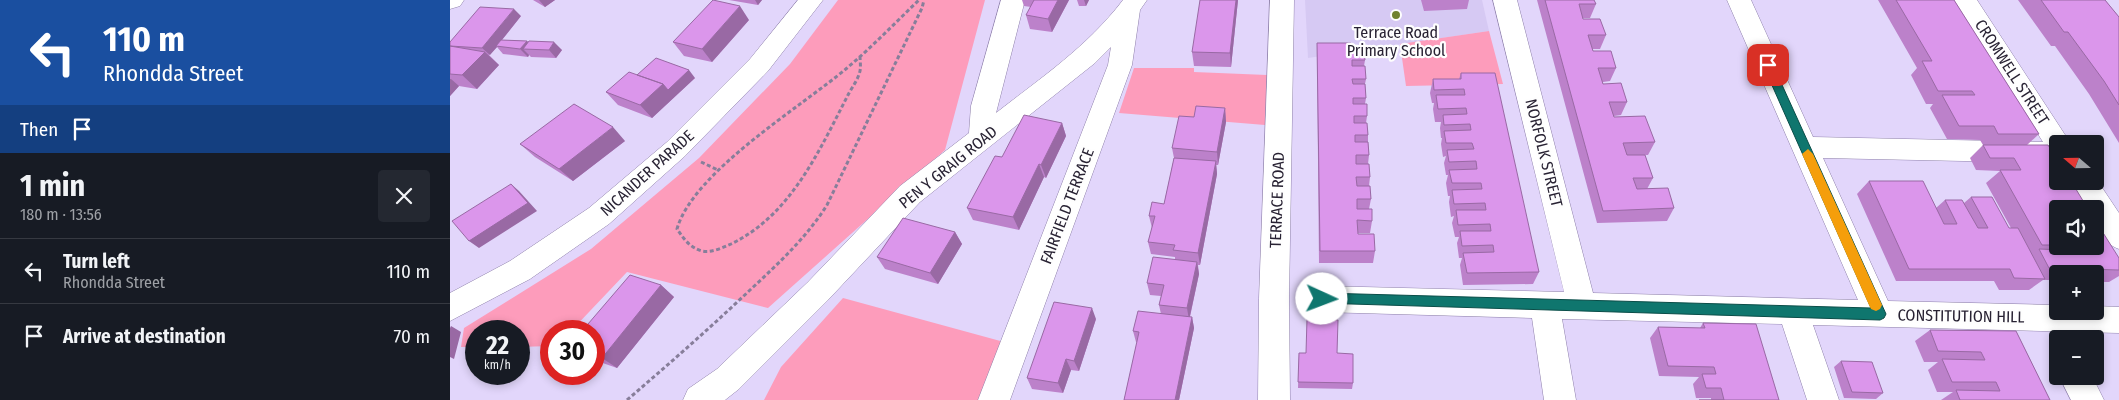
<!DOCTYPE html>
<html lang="en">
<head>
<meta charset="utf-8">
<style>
  :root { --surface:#171b24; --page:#242831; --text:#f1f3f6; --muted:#9ea1a6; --line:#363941 }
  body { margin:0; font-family:"Fira Sans Condensed",sans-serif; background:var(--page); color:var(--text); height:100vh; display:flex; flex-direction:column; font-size:19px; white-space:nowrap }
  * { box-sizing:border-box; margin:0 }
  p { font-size:16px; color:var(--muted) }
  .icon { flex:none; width:28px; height:28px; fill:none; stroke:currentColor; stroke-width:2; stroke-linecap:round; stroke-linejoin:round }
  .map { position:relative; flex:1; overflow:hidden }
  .drawer { display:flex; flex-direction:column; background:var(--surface); width:450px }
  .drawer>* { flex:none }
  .banner { background:#1a4fa0; color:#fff; overflow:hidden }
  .needle { width:32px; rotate:290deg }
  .fabs { position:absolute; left:1599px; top:135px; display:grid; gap:10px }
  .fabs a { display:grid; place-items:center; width:55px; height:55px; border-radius:5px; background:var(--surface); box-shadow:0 2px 8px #0003; font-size:25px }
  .speed { position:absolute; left:15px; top:320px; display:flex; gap:10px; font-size:25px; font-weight:700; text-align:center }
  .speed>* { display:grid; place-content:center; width:65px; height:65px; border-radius:50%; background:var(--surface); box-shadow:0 2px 8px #0003; line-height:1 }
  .speed small { font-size:12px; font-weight:400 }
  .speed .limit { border:8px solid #d22; background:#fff; color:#111 }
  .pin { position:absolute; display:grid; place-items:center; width:42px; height:42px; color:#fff; margin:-21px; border-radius:10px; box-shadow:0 2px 8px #0006 }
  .me { position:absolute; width:55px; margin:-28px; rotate:92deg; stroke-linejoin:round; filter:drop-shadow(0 0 4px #0008) }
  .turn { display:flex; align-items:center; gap:18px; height:105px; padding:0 20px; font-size:22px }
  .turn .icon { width:65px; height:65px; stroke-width:2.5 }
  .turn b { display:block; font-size:35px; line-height:42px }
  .then { display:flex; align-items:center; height:48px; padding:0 20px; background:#0003; gap:10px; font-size:19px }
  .round { display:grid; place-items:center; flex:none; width:52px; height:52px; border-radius:5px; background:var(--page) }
  .overview { display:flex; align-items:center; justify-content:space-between; height:85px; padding:0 20px }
  h1 { font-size:30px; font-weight:700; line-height:38px }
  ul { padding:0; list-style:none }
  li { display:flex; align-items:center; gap:15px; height:65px; padding:0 20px; border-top:1px solid var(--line) }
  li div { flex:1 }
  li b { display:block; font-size:19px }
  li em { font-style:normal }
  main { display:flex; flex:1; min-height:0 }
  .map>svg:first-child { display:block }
  .built { fill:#d6c9f3 }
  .green { fill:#fd9cbb }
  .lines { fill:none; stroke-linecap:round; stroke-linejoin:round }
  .minor-casing { stroke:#8e80aa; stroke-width:1 }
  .path { stroke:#877e9a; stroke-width:3; stroke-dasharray:4 2.5; stroke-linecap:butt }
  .minor { fill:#fff; fill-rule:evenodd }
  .wall { fill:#bc81ca }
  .shaded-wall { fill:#9969a4 }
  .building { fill:#db96eb; stroke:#9969a4 }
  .route { fill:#0f766e; stroke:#0a4d48 }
  .slow { fill:#f59e0b }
  .poi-dot { fill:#718230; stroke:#fefefe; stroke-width:2 }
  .labels { text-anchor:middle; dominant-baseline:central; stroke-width:4.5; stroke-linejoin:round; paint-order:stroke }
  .poi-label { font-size:16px; fill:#282233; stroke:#fefefe }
  .street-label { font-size:16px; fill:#282233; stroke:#fefefe }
</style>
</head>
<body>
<main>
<section class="drawer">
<div class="banner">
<div class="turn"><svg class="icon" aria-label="left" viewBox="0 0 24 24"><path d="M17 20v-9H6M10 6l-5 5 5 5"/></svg><div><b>110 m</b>Rhondda Street</div></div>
<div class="then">Then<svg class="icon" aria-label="arrive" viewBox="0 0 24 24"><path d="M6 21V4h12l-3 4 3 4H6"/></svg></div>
</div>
<div class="overview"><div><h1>1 min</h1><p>180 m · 13:56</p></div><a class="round"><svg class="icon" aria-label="close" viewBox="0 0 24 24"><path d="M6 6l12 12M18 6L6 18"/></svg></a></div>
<ul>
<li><svg class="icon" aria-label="left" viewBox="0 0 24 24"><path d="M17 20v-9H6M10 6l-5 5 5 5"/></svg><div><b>Turn left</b><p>Rhondda Street</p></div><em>110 m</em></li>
<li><svg class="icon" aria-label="arrive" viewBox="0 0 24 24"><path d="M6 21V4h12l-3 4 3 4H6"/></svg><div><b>Arrive at destination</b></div><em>70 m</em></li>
</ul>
</section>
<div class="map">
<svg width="1669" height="400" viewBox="0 0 1669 400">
  <rect width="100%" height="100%" fill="#e2d6fb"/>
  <path class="built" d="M855,0H1032L1039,31L858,58Z"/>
  <path class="green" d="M388,0H535L495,150L318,308L177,272L121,331H101V346L69,347V331H26V347H11L14,328L141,249L249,158L340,64Z
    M1039,31L1053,84L956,86L950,44Z
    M684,68H744V72L817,75L815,125L669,113Z
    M393,298L554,342L531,400H314L331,367Z"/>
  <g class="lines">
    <defs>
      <path id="minor" d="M0,0H14L10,6L0,9Z
        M348,0H373L318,71L235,156L159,224L80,279L0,321V293L60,261L139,208L217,142L300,59Z
        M551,0H575L546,113C592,77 637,47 673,0H697L690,10L682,65L560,400H528L658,65L661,47L645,63L470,202L378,300L289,389L275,400H233L238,389L267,369L358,282L450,186L519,133L521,106Z
        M820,0H844L839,299L840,400H808L809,299Z
        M1043,0H1067L1143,293L1408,300L1277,0H1301L1363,137L1593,142L1503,0H1527L1621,144H1608V163L1373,158L1438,301L1608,305V311H1645V306L1669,307V333L1363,325L1389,400H1357L1332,324L1112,319L1126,400H1094L1082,318L872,312L862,308L857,299L862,290L872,286L1114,292Z
        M1645,177L1669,213V249C1652,243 1645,226 1645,209H1636L1620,181H1645Z
        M1609,376H1642L1654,400H1621Z"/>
    </defs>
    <use href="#minor" class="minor-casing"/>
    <path class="path" d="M410,56C410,61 411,66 410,71C408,80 402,87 398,95C369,151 341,215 281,244C272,248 261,253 252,251C239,247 234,239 227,229C243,172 351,107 397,68C422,47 445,23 469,0
      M251,162L268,170
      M177,400C219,364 260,328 300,290C329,263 356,238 377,205L472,8L474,0"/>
    <use href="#minor" class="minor"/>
  </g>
  <path class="wall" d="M83,0H105L95,7Z
    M279,0H312L308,5Z
    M572,0H619L602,32L580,29L576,15L581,7L574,6Z
    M627,0H639L636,6H629Z
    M788,0L781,67L744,66L742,52Z
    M971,0H1019L1017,9L974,11Z
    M1087,0H1144L1146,4L1140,18H1133V19L1156,35L1150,49H1142L1143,51L1166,68L1160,81L1153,82V84L1177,102L1171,115L1164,116V117L1205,142L1198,155H1195L1203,178L1197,189L1224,208L1217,221L1147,223Z
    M1428,0H1504L1589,134L1577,145L1608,209V246H1645L1669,258V276L1659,282H1645V274H1608V280H1593L1579,290H1549L1544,281H1446L1407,194L1419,181L1486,208L1495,200L1514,203L1521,197L1559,228H1561L1536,183L1550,171L1526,170L1520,158L1533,145L1530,140L1497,139L1480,108L1483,104H1476L1461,75L1467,68Z
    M1568,0H1655L1669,17V143L1639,94L1605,46H1601Z
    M71,16L52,40L77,41L78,42L112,50L106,58L81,57L79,55L78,57L53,54L47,47L39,55L49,65L27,89L9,86L0,96V42Z
    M299,20L262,62L234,56L223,42Z
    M867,43L902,48L915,60L914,66L916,79L915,84L916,98L915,104L917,116L916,123L918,135V142L919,155L918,164L920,177L919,186L921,199L919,209L922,221L920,233H908V234L925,251L923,263H869L867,57Z
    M1011,73L1089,272L1083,284L1013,285L1010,265L1012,258H1009L1007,243L1009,237H1005L1002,223L1004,216L1001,217L999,202L1000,196H998L996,183L998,175H996L994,163L996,156L993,157L991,144L992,138H991L990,128L991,122H985L983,109L984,103H982L980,93L983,79H1009Z
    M187,75L245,78L202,118L168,105L156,92Z
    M775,108L776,122L768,165H766L767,174L750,265H748L749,274L740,317H742L744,328L729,400H674L687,342H686L683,331L711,314L709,305L711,296L700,295L697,283L725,260V257L701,254L698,242L702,228L699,216L714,204L724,158L722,148L744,117Z
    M612,123L616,136L596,178L594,177L569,230L523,220L517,208L552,157Z
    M175,141L123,181L85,157L70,144Z
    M505,232L512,244L488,284L435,269L427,257Z
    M211,285L224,297L167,368L144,360V331Z
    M646,319L629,371L621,370L613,393L582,389L577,378Z
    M1253,323L1329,400H1249H1261V398H1246L1243,384L1249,377L1209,376L1200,338L1208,327L1250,328Z
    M1480,330L1566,331L1600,400H1491L1503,392H1487L1478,370L1488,362H1474L1465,341Z
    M849,353H887L903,383L902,389L848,388Z
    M1391,361L1433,393L1426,399L1394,398L1384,367Z"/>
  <path class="shaded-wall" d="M89,0H105L95,7Z
    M305,0H312L308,5Z
    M608,0H619L602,32L598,19Z
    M634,0H639L636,6Z
    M786,0H788L781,67L780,53Z
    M290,6L299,20L262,62L252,49Z
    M64,9L71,16L47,46H46L47,47L40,55L32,48Z
    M77,41L85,48L73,49L79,55L78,57L70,49Z
    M104,42L112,50L106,58L99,50Z
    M35,52L49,65L27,89L12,75Z
    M239,70L245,78L202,118L190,105L213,84Z
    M0,79H1L9,86L0,96Z
    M775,108L776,122L768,165L767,152Z
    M612,123L616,136L596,178L591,165Z
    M163,127L175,141L123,181L109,169Z
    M766,161L767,174L750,265L748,253Z
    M589,164L594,177L569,230L563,217Z
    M61,184L69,191L87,211L29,248L19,241Z
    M505,232L512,244L488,284L480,273Z
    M747,262L749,274L739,320L737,308Z
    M211,285L224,297L167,368L152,358Z
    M642,308L646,319L629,371L624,361Z
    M742,317L744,328L729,400H725Z
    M1,326L11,332L4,359L0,357V328Z
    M616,359L621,370L613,393L608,383Z"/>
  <path class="building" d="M263,0L290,6L252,49L223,42Z
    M584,0H608L598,19L576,15Z
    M750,0H786L780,53L742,52Z
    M1095,0H1144L1146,4H1129L1133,19H1150L1156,35H1138L1143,51H1161L1166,68H1148L1153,84L1171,83L1177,102H1159L1164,117L1195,116L1205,142L1173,143L1177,155H1195L1203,178H1183L1187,189L1218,188L1224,208L1153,211Z
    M1446,0H1504L1589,134H1548L1544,126H1509L1492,95H1525L1522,91H1488L1472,61H1482Z
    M1591,0H1655L1669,17V105L1654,81L1618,32H1614Z
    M30,7L64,9L32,48L0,46V42Z
    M51,40L77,41L70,49L46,46Z
    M79,41L104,42L99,50L73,49Z
    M867,43H901L902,48H914L915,60H902V66H915L916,79H902L903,84H915L916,98H903V104H917V116H904V123H917L918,135H905V142H918L919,155H906V164H919L920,177H906L907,186H920L921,199H907V209H922V221L907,220L908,234H924L925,251H870Z
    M0,46L35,52L12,75L0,74Z
    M206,58L239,70L218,90L213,84L187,75Z
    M179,72L213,84L190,105L156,92Z
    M1011,73H1045L1089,272L1017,273L1013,253L1044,252L1043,245L1012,246L1010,231H1041L1040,224L1008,225L1006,210H1036L1035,203L1004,204L1002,190L1032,189L1031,183H1002L999,170L1027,169L1026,161L999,162L997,150L1024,149L1022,143H996L994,131L1021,130L1020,124L994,125L993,115L1017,114L1016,108L988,109L986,95H1015L1014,89L984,90L983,79H1011Z
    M124,104L163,127L109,169L70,144Z
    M746,106L775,108L767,152L722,148L729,116L744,117Z
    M574,115L612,123L591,165L589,164L563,217L517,208L545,156L552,157Z
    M1533,145H1598L1608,160V181H1621L1638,209H1608V245H1592L1550,170H1571L1564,158H1540Z
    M724,158L766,161L748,253L723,250L725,245L698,242L705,216H699L702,202L714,204Z
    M1419,181H1473L1494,224H1507L1495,200H1512L1528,228H1538L1521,197H1542L1559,228H1568L1595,279L1564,278L1560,269H1459Z
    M61,184L78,203L19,241L2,221Z
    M453,218L505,232L480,273L427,257Z
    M1645,220L1669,258V270L1599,268L1589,249L1617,250L1615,246H1645Z
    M703,257L747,262L737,308L709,305L714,285L697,283Z
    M180,275L211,285L152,358L144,355V331H132Z
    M604,302L642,308L624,361L616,359L608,383L577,378Z
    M688,311L742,317L725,400H674L689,332L683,331Z
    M857,319L888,320L887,353L903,354V383L848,382L849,353H856Z
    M1253,323L1306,324L1329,400H1249H1274L1271,388H1256L1252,374H1266L1264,367L1218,366L1208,327L1255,328Z
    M1480,330L1566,331L1600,400H1510L1506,390L1550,391L1546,382H1502L1492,359L1535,360L1531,352L1488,351Z
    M1391,361L1422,362L1433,393L1402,392Z"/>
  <path class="route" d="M1318,62L1323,65L1436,314L1434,318L1430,320L868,303L866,299L868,295L872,293L1421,308L1313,65Z"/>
  <path class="slow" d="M1358,149L1363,154L1432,305L1430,309L1426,311L1421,309L1419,305L1352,154Z"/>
  <circle class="poi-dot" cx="946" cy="15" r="5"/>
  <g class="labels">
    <g class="poi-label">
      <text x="946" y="32">Terrace Road<tspan x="946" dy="18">Primary School</tspan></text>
    </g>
    <g class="street-label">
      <text transform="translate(1562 72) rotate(57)">CROMWELL STREET</text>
      <text transform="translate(1094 153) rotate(76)">NORFOLK STREET</text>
      <text transform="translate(498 167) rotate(-39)">PEN Y GRAIG ROAD</text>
      <text transform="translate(197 173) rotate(-42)">NICANDER PARADE</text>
      <text transform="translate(827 200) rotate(-88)">TERRACE ROAD</text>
      <text transform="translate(617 206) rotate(-69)">FAIRFIELD TERRACE</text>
      <text transform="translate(1511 316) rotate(1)">CONSTITUTION HILL</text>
    </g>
  </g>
</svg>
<div class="fabs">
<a><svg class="needle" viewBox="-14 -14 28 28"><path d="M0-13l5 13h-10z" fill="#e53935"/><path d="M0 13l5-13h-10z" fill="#9ea1a6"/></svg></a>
<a><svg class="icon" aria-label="sound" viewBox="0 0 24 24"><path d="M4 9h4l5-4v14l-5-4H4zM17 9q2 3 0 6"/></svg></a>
<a>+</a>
<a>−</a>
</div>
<div class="speed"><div>22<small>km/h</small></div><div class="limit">30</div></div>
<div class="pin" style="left:1318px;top:65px;background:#d93025"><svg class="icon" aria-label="arrive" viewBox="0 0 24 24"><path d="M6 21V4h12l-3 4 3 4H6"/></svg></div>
<svg class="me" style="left:872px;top:299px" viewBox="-20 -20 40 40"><circle r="19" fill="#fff"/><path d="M0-13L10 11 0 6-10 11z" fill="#0f766e"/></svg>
</div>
</main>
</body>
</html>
